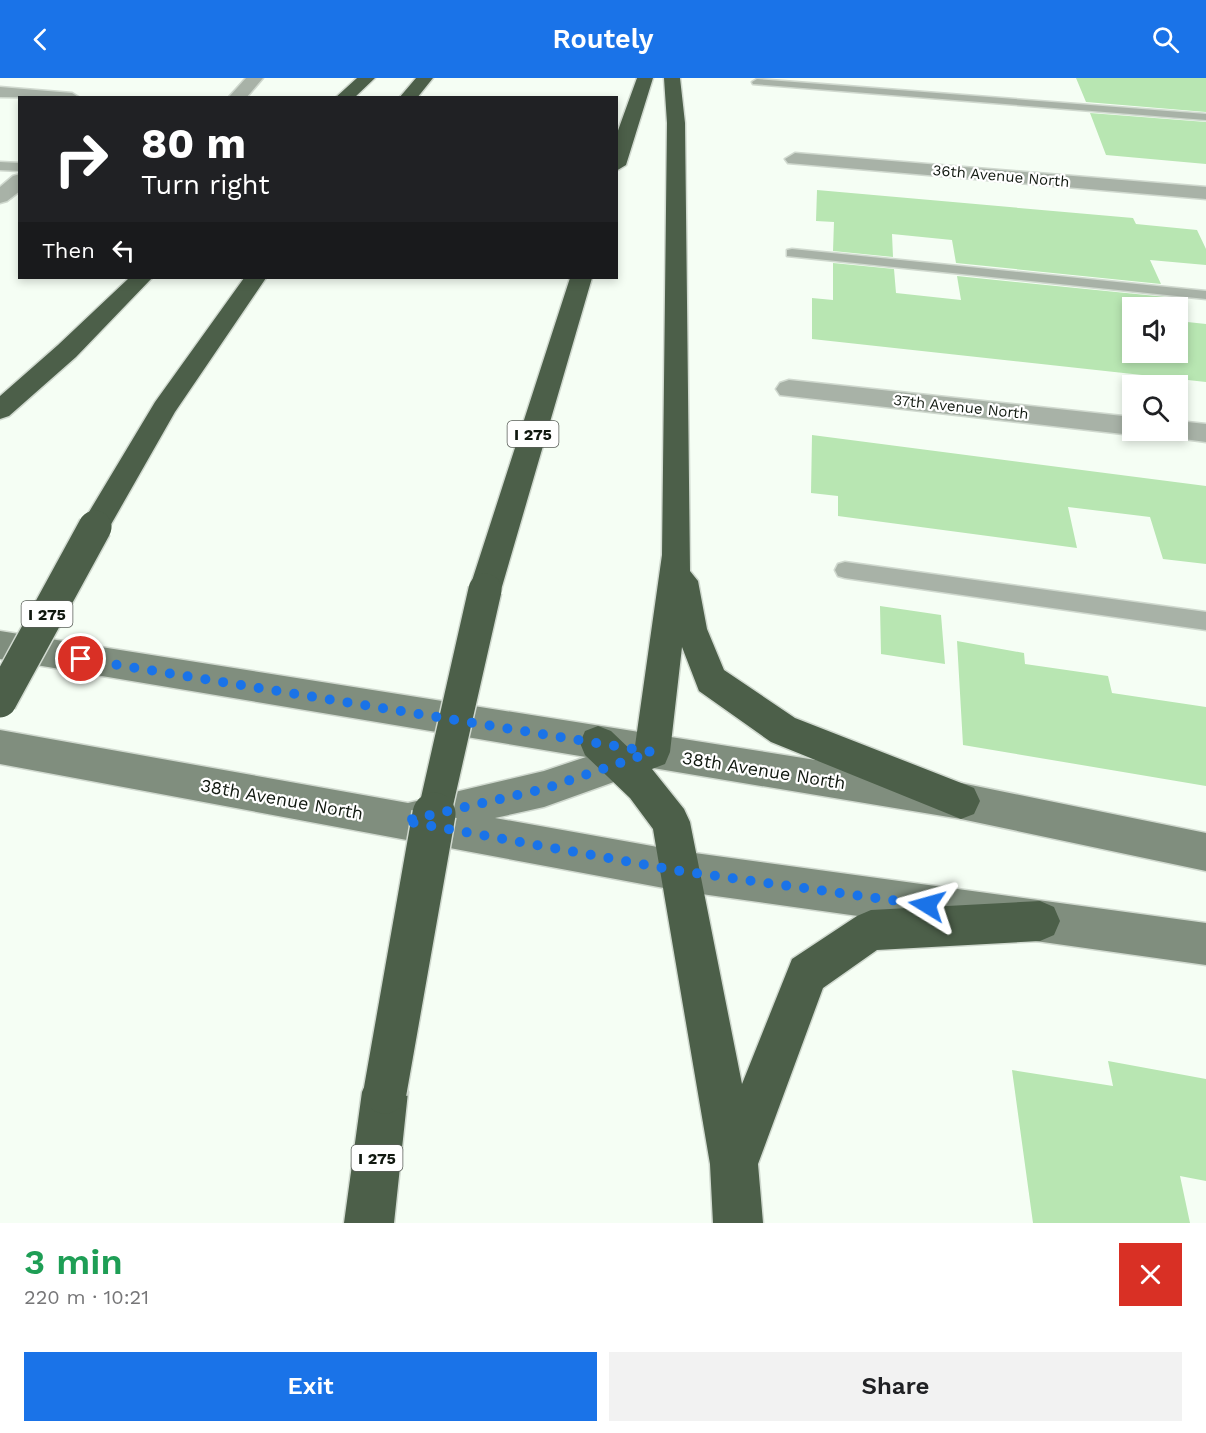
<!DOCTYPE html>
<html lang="en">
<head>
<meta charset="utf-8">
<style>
  :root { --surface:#fff; --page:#f2f2f2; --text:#202124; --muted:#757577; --accent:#1a73e8 }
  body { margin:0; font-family:"Work Sans",sans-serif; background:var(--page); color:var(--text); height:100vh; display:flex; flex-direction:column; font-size:22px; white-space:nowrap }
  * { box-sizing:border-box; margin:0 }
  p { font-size:20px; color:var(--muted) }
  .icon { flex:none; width:33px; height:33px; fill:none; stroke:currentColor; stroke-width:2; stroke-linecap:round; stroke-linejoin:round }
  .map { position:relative; height:1145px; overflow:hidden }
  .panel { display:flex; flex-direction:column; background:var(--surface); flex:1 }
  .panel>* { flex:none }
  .top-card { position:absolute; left:18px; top:18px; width:600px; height:183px; border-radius:0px; box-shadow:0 3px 9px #0003; background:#202124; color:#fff; overflow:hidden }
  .buttons { position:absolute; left:1122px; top:219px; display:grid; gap:12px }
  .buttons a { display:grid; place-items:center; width:66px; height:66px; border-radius:0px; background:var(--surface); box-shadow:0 3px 9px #0003; font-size:30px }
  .pin { position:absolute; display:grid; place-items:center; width:51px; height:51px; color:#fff; margin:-26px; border:3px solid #fff; border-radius:50%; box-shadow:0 2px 6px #0007 }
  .me { position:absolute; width:66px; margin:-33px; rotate:278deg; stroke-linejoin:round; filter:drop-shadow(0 0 4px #0008) }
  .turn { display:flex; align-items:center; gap:21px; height:126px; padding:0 24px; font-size:27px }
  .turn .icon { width:78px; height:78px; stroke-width:2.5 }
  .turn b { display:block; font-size:42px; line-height:51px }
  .then { display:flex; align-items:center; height:57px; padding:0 24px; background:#0003; gap:12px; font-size:22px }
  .round { display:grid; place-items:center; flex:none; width:63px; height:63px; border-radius:0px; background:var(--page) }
  .headline { display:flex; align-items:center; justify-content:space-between; height:102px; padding:0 24px }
  h1 { font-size:36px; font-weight:600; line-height:45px; color:#1e9e55 }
  .primary-button { display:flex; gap:12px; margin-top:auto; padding:12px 24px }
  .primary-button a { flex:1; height:69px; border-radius:0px; background:var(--accent); color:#fff; font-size:24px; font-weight:600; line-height:69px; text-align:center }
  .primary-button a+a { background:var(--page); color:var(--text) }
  header { display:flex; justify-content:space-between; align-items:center; height:78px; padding:0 24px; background:var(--accent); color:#fff; font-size:27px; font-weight:600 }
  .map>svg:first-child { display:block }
  .building { fill:#b8e6b2 }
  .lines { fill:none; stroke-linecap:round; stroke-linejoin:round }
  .service-casing { stroke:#d0d9cf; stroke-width:3 }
  .minor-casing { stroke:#d0d9cf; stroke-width:3 }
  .secondary-casing { stroke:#d0d9cf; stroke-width:3 }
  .motorway-casing { stroke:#d0d9cf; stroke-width:3 }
  .service { fill:#a8b2a7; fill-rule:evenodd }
  .minor { fill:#a8b2a7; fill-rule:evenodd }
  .secondary { fill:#808e7e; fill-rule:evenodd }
  .motorway { fill:#4c5f49; fill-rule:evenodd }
  .motorway-bridge-far1-casing { stroke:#d0d9cf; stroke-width:36; stroke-linecap:butt }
  .motorway-bridge-casing { stroke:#d0d9cf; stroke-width:46; stroke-linecap:butt }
  .motorway-bridge-far1 { stroke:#4c5f49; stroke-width:33 }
  .motorway-bridge { stroke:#4c5f49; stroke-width:43 }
  .route { stroke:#1a73e8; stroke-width:10; stroke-dasharray:0 18 }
  .labels { text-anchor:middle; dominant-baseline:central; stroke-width:4.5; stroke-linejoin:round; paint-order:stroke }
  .far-street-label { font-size:15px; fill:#10180f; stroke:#fff }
  .shield { fill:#fff; stroke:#585d57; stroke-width:1.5 }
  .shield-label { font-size:16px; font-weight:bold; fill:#10180f }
  .street-label { font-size:18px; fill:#10180f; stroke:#fff }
</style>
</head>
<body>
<header><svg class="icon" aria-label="back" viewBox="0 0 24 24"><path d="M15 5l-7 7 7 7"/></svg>Routely<svg class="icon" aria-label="search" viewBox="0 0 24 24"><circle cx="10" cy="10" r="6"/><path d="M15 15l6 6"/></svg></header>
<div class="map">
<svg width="1206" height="1145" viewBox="0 0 1206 1145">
  <rect width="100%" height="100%" fill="#f5fef4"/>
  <path class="building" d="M1076,0H1206V34L1086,24Z
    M1090,35L1206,44V86L1106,77Z
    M817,112L1133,140L1136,146L1197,152L1206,171V187L1150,182L1161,206L956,185L952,162L892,156L893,179L833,173L834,144L816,143Z
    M833,185L894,191L896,215L961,222L957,198L1166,219L1171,230H1132V274H1178V243L1206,246V304L812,261V220L833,222Z
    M812,357L1206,408V486L1163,481L1150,439L1068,429L1077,470L838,438V418L811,415Z
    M880,528L941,537L945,586L881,576Z
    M957,563L1024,575L1025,586L1108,598L1112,615L1206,629V708L963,667Z
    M1108,983L1206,1001V1103L1180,1098L1190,1145H1033L1012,992L1113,1008Z"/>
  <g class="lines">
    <defs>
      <path id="service" d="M757,1L1206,36V42L753,6L752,4Z
        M0,84L20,85V93L0,92Z
        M792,171L1206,213V221L787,178V172Z
        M845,484L1206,534V552L845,500L838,498L835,492L838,486Z"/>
      <path id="minor" d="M246,0H263L246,20H228Z
        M0,9L72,15L80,20L0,19Z
        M795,75L1206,109V121L788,85L785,81Z
        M20,96V113L7,123L0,125V109L13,98Z
        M789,302L1132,339V352H1143L1132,357L780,317L776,311L780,305Z
        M1178,343L1206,346V364L1169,359L1165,352H1178Z"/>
      <path id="secondary" d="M0,553L961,705L1206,755V793L961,741L653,690L544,729L495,740L680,773L1206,845V887L680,813L0,686V652L408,725L544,693L586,679L0,581Z"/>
      <path id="motorway" d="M357,0H375L354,20H335Z
        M416,0H433L417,20H399Z
        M637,0H653L626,87L616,93V58Z
        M664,0H680L685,45L690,493L698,503L707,551L724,592L795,640L974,710L980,723L974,736L961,741L771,664L699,613L682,569L670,674L665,686L652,691L684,731L690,744L742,1006L792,881L857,838L871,832L1040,823L1054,829L1060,843L1054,857L1040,863L877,872L823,910L758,1086L763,1145H713L710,1086L653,751L630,720L585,677L580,665L585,653L598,648L611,653L634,675L662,477L667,45Z
        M129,200H152L76,279L9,338L0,341V318L58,267Z
        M244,200H266L175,334L105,457L95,460L85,457L80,449L155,324Z
        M570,200H592L501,512L496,521L485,525L474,521L469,512Z
        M385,991L401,998L408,1014L394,1145H344L362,1014L369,998Z"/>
    </defs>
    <use href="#service" class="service-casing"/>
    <use href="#minor" class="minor-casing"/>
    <use href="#secondary" class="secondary-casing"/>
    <use href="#motorway" class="motorway-casing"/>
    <use href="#service" class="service"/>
    <use href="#minor" class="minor"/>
    <use href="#secondary" class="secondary"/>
    <use href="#motorway" class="motorway"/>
    <defs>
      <path id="motorway-bridge-far1" d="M0,623L95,449
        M434,737L485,512"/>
      <path id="motorway-bridge" d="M385,1014L434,736"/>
    </defs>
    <use href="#motorway-bridge-far1" class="motorway-bridge-far1-casing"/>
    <use href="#motorway-bridge" class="motorway-bridge-casing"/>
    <use href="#motorway-bridge-far1" class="motorway-bridge-far1"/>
    <use href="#motorway-bridge" class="motorway-bridge"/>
  </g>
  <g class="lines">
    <path class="route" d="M81,581L652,674L544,711L404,743L680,793L927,827"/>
  </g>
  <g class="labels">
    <g class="far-street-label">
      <text transform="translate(1001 98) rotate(5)">36th Avenue North</text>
      <text transform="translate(961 329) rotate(6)">37th Avenue North</text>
    </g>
    <g class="shield">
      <rect x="507.5" y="343" width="51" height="26" rx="4.5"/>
      <rect x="21.5" y="523" width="51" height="26" rx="4.5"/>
      <rect x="351.5" y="1067" width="51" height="26" rx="4.5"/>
    </g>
    <g class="shield-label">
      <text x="533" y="356">I 275</text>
      <text x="47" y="536">I 275</text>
      <text x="377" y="1080">I 275</text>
    </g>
    <g class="street-label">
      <text transform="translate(764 692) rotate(9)">38th Avenue North</text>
      <text transform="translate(282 721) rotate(10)">38th Avenue North</text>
    </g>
  </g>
</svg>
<div class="buttons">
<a><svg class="icon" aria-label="sound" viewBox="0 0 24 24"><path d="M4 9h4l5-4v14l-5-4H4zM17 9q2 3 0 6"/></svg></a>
<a><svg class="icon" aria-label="search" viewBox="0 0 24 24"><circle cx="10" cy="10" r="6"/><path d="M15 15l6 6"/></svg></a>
</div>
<div class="pin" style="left:81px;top:581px;background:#d93025"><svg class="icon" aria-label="arrive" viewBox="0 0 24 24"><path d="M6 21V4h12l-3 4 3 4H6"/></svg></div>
<svg class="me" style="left:927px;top:827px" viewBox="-20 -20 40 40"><path d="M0-17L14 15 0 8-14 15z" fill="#1a73e8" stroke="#fff" stroke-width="4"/></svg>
<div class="top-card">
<div class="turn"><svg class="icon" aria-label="right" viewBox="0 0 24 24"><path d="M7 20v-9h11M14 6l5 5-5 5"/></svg><div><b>80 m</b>Turn right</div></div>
<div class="then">Then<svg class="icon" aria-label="left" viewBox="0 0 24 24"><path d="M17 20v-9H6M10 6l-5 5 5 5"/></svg></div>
</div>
</div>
<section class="panel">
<div class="headline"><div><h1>3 min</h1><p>220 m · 10:21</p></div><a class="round" style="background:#d93025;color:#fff"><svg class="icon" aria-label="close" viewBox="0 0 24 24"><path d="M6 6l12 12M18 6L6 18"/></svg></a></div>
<div class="primary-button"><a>Exit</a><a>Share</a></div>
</section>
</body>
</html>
